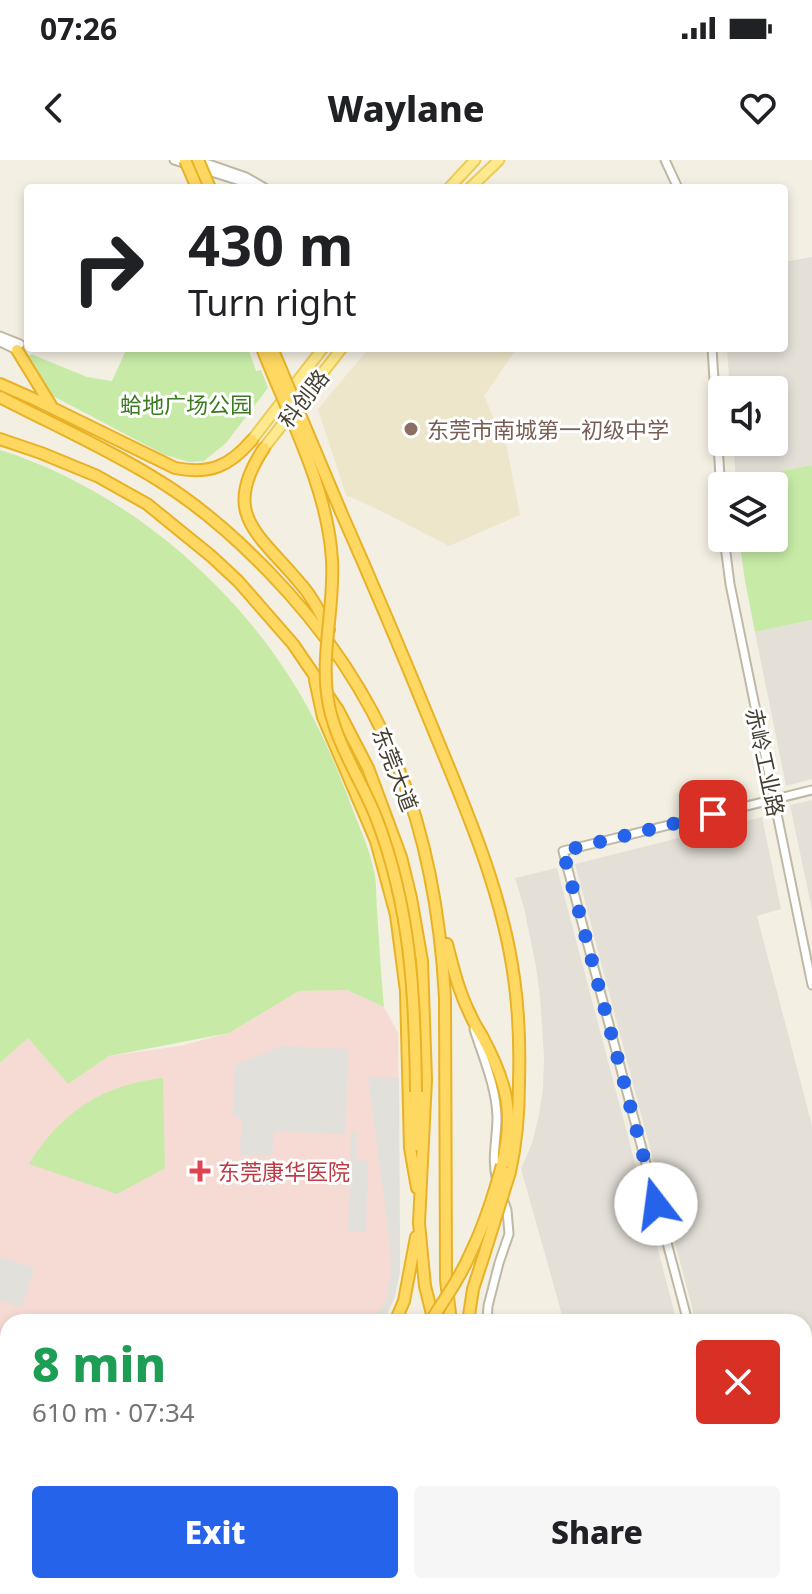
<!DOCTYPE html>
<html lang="en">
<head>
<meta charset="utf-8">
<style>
  :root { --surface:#fff; --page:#f6f6f6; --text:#202124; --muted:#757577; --accent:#2563eb }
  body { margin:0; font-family:"Noto Sans","Noto Sans SC",sans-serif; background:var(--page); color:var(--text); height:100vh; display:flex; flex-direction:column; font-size:30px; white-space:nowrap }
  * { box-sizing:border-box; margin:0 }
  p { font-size:26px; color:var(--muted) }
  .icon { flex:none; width:44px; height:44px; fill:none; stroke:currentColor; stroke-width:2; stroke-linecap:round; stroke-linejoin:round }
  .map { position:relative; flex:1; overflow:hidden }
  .details { position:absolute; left:0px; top:1154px; width:812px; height:280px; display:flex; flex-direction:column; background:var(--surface); border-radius:24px 24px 0 0; box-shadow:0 4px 12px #0003 }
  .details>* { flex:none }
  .guide { position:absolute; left:24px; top:24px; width:764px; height:168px; border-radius:8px; box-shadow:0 4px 12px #0003; background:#fff; color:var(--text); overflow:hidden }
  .fabs { position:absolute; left:708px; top:216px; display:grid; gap:16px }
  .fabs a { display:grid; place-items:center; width:80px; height:80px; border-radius:8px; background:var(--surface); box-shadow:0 4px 12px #0003; font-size:40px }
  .pin { position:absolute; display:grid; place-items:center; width:68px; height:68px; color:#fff; margin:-34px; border-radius:16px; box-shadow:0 4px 12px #0006 }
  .me { position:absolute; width:88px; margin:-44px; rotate:345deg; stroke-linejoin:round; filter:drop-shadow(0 0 6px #0008) }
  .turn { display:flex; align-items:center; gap:28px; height:168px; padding:0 32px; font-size:36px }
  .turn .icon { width:104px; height:104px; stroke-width:2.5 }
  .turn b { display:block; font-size:56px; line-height:68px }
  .round { display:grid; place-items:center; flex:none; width:84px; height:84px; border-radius:8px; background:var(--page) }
  .headline { display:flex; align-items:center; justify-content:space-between; height:136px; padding:0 32px }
  h1 { font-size:48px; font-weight:800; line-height:60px; color:#1e9e55 }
  .primary-button { display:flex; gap:16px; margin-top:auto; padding:16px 32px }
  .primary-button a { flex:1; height:92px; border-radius:8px; background:var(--accent); color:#fff; font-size:32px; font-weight:800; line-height:92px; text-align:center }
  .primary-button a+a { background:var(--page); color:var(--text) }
  .status { display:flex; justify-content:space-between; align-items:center; height:56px; padding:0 40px; background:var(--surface); direction:ltr }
  .status svg { height:22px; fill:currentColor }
  header { display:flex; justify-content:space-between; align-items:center; height:104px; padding:0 32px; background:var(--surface); font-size:36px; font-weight:800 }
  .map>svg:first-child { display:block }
  .industrial { fill:#e4e0d8 }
  .education { fill:#ede6cb }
  .medical { fill:#f5dbd4 }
  .green { fill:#c7eba7 }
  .parking { fill:#e2e0db }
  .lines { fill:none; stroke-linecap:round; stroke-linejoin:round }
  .highway-tunnel { stroke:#d0ccbf; stroke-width:10; stroke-dasharray:10 5; stroke-linecap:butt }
  .minor-casing { stroke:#bfb8a4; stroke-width:11 }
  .major-casing { stroke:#eccc57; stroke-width:13 }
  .highway-casing { stroke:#e8b227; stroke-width:14 }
  .minor { stroke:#fff; stroke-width:7 }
  .major { stroke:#ffe98f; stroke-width:9 }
  .highway { stroke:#ffd861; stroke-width:10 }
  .highway-bridge-casing { stroke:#e8b227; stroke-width:14; stroke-linecap:butt }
  .highway-bridge { stroke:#ffd861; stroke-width:10 }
  .route { stroke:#2563eb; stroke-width:14; stroke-dasharray:0 25.2 }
  .education-dot { fill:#8d6e63; stroke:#fff; stroke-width:3 }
  .health-dot { fill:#e0444e; stroke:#fff; stroke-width:3 }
  .labels { text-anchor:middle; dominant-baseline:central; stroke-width:6; stroke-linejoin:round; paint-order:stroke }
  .street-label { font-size:22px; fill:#453f32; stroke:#fff }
  .park-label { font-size:22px; fill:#3c7a22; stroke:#fff }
  .education-label { font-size:22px; fill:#785e54; stroke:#fff; text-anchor:start }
  .health-label { font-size:22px; fill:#be3a42; stroke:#fff; text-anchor:start }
</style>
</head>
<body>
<div class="status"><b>07:26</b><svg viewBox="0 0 49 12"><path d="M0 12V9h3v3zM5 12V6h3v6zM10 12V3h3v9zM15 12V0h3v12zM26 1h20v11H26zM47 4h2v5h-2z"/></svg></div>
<header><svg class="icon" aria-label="back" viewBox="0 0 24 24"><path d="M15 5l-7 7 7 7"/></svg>Waylane<svg class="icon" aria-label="heart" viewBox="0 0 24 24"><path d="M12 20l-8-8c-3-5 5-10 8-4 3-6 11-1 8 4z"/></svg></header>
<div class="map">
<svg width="812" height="1434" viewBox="0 0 812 1434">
  <rect width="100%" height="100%" fill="#f3efe2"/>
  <path class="industrial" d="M812,97V305L736,320L733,282H774V230H730L727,188H784V102Z
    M812,460V619L786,626L755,472Z
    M812,640V750L790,645Z
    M762,657L781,749L757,756L812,965V1188L804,1190V1162H696L575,704Z
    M557,708L677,1162H564L521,1009L532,983L539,955L543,928L544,897L540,837L536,807L524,748L515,718Z
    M812,1212V1303L804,1305V1215Z"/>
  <path class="education" d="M369,188H517L484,236L507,288L520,355L449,386L383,352L346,335L318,249Z"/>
  <path class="medical" d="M347,830L384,847L398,873L400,1112L394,1139L383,1162H8V1357L0,1361V903L28,878L68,923L109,896L180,886L229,873L299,831Z"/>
  <path class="green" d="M127,188H248L256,211L261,210L268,228L226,283L204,301L189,302L165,295L53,236L34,218L25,199L31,194L87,217L112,221Z
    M0,290C122,328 236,424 300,534C322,571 338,610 353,650C360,669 369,688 373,707C377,721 376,736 377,750C379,782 381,815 384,847L347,830L299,831L229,873L109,896L68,924L28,878L0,903Z
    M812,305V460L755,472L745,421L739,378H774V326H736V320Z
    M163,918L165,1008L117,1034L29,1004C61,952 102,925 163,918Z
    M0,1216L8,1219V1325L5,1327L0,1317Z"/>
  <path class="parking" d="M281,886L348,889L345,974L274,971L272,996L240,995L242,958L233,957L235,905Z
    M368,917H399L400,1112L394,1139L383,1162H370L383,1146L387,1135L391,1113L390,1083Z
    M351,973H357L356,1000L368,1001L366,1072H348Z
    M0,1097L34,1108L22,1147L0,1140Z"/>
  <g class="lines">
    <path class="highway-tunnel" d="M634,1434L642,1426"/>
    <defs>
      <path id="minor" d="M174,0L243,22L253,28
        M197,0L246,17L265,28
        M665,0L678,28
        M0,176L20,184
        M0,182L17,190
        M712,188L722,349
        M724,378L730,424L812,825
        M474,869C483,898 496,926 497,957C497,979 491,999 497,1021
        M487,1162L488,1146L499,1103L509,1074L507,1050L502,1036
        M688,1162L563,691L812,630
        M804,1206L812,1203"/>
      <path id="major" d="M449,28L475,0
        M470,28L499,0
        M252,280L323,188
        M264,288L342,188"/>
      <path id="highway" d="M17,190L52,247
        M0,224L36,240L175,308C210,315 230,306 252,280
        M0,237C52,264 112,291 161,322C201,347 236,378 268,411C388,534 436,669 445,838L446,1120L451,1162
        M0,279L41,293L97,316L147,344L211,396L238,421L293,484L338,550L368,608L401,697L411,738L422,801L426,920L419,1063L425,1126L434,1162
        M264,288C220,354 258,373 299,422C312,436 320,453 329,470
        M341,352C372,422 402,493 431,564C465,647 502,730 514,818C519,853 520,887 519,922C519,953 517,981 510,1012
        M315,520L323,557L376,681L396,755L406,831L410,988L417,1028
        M447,784C453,808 459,832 470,854C473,862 478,869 482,876C507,923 515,953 502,1005
        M416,932L417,985
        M395,1162L404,1141L416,1077
        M468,1162L473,1129L484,1095
        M804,1326L812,1324
        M804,1346L812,1344
        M0,1378L8,1375
        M172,1426L177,1434
        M194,1426L204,1434
        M511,1426L514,1434
        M654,1432L660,1426
        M142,1434L143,1429
        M246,1434L264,1426
        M325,1434L343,1426
        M473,1434L495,1426"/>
    </defs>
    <use href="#minor" class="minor-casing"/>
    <use href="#major" class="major-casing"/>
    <use href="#highway" class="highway-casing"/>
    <use href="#minor" class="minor"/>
    <use href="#major" class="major"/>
    <use href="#highway" class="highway"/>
    <defs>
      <path id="highway-bridge" d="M185,0L197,28
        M198,0L210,28
        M262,188C288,255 328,328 332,400C335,449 319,497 329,546C337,585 361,620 376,657C411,748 415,836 416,932
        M272,188L341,352
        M484,1095L510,1012
        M430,1162C445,1139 461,1116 472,1090C485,1063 494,1034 502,1005
        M531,1434L554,1426"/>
    </defs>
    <use href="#highway-bridge" class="highway-bridge-casing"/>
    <use href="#highway-bridge" class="highway-bridge"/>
  </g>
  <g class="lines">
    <path class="route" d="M656,1044L563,691L713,654"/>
  </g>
  <circle class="education-dot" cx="411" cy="269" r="8"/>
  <path class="health-dot" d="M196 999h8v8h8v8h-8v8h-8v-8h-8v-8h8z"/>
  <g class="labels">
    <g class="street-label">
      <text transform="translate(303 238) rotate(-52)">科创路</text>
      <text transform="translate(766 602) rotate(78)">赤岭工业路</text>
      <text transform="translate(396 609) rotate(69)">东莞大道</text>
    </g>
    <g class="park-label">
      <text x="186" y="244">蛤地广场公园</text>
    </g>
    <g class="education-label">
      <text x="427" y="269">东莞市南城第一初级中学</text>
    </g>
    <g class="health-label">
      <text x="218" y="1011">东莞康华医院</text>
    </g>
  </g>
</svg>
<div class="fabs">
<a><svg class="icon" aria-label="sound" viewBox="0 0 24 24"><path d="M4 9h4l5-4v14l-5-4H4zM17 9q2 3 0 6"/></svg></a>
<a><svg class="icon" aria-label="layers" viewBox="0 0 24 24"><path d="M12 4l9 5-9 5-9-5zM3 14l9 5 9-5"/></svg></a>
</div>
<div class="pin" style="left:713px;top:654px;background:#d93025"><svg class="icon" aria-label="arrive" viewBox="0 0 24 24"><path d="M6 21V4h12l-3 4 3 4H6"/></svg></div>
<svg class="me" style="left:656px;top:1044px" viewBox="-20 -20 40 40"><circle r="19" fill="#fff"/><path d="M0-13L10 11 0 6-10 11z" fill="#2563eb"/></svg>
<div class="guide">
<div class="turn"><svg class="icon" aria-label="right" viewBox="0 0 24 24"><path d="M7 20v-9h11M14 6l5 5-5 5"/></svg><div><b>430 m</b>Turn right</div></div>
</div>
<section class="details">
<div class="headline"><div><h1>8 min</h1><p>610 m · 07:34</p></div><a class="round" style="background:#d93025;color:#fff"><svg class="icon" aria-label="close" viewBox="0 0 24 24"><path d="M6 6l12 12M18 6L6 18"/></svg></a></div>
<div class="primary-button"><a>Exit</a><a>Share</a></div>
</section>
</div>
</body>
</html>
